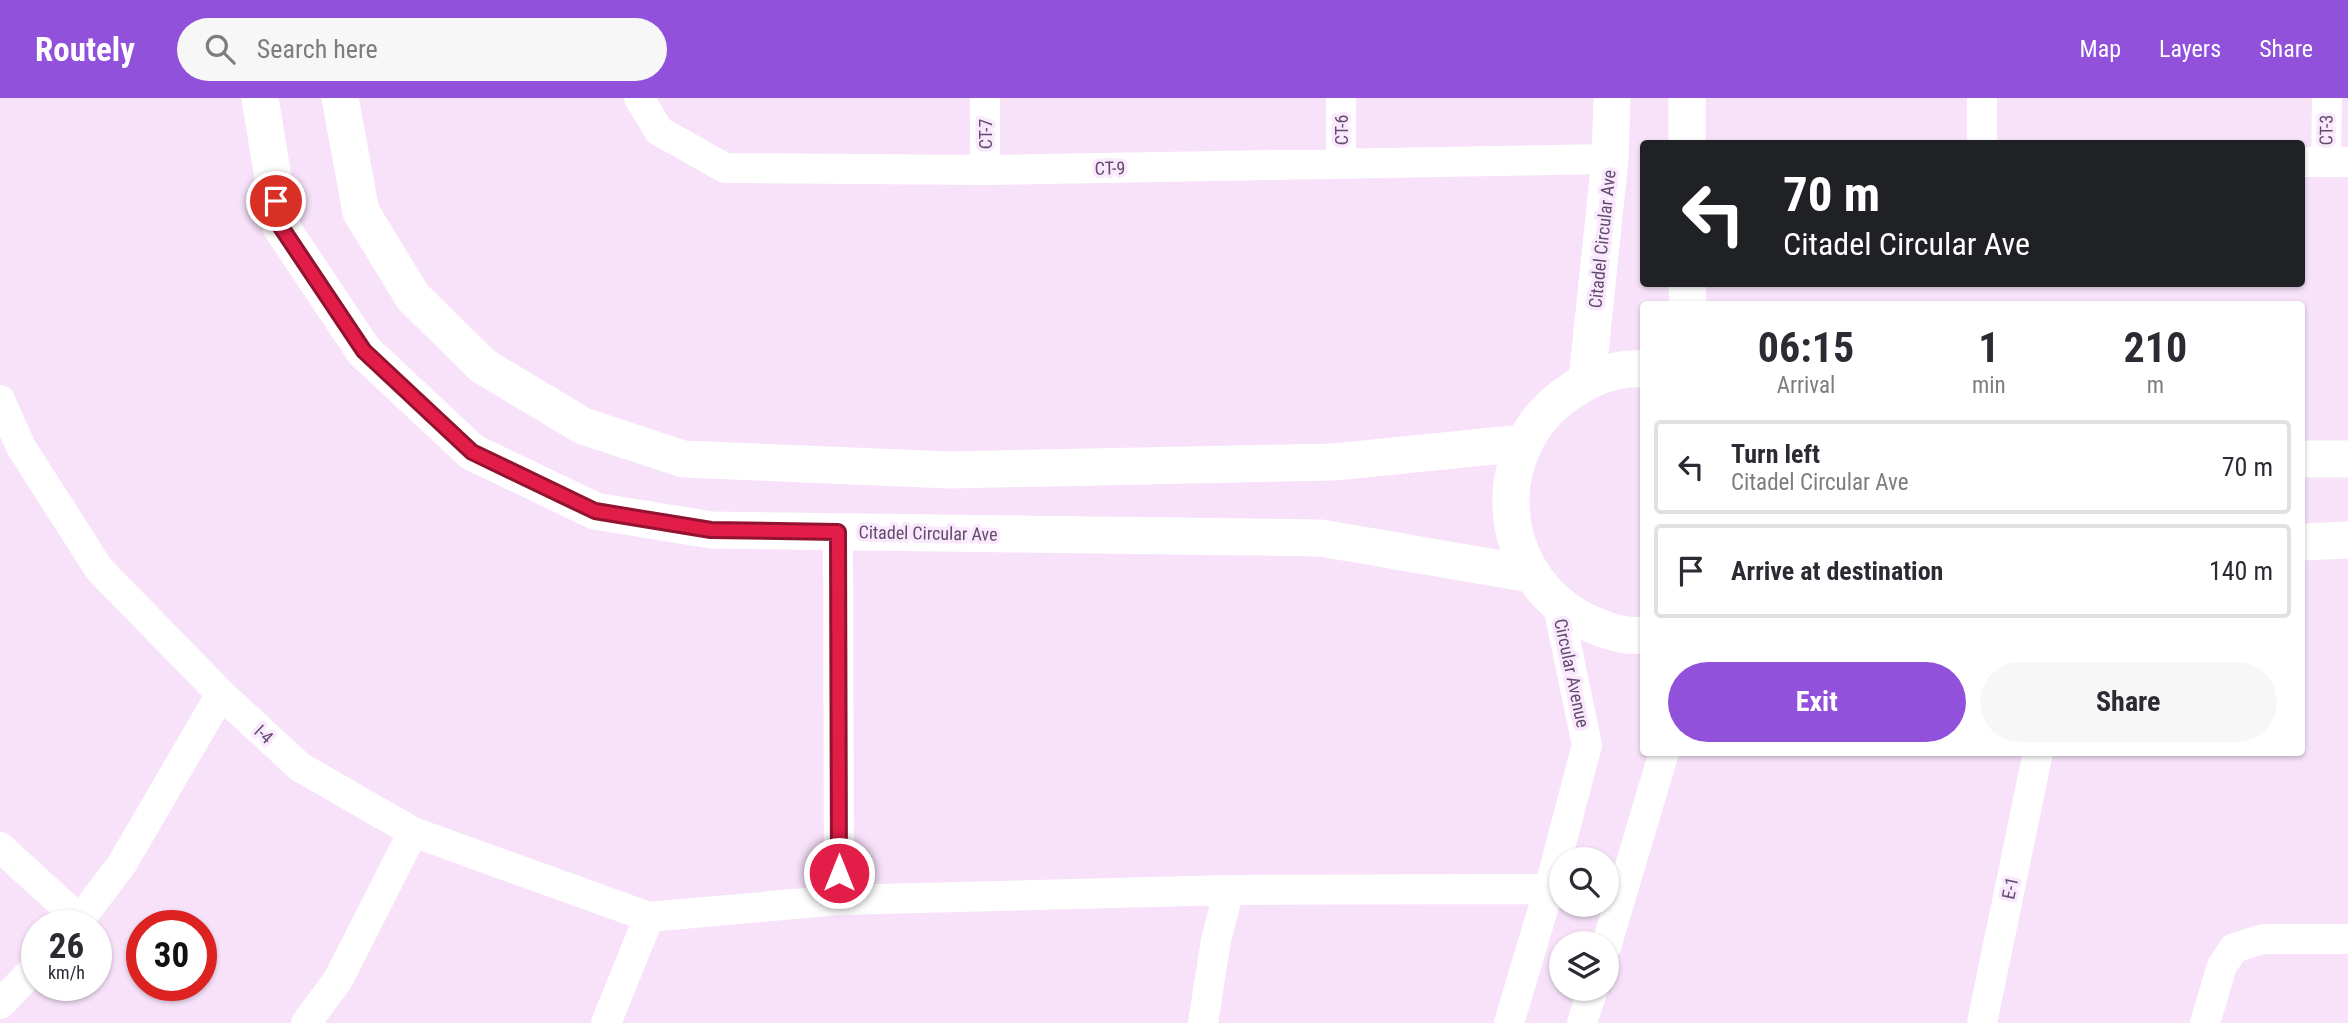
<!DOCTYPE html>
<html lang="en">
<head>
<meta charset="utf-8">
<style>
  :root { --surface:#fff; --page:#f7f7f7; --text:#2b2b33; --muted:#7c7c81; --line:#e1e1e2; --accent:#9151db }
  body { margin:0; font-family:"Roboto Condensed",sans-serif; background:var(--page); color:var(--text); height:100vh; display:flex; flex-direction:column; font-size:26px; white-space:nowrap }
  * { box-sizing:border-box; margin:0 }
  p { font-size:23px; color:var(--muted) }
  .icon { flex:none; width:38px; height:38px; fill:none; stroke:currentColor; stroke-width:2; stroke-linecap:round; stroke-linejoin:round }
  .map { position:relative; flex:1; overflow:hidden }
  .details { position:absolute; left:1640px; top:203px; width:665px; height:455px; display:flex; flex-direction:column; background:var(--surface); border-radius:7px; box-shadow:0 2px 5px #0004 }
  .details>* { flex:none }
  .hud { position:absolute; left:1640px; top:42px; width:665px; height:147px; border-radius:7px; box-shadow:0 2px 5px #0004; background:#202124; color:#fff; overflow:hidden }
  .controls { position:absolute; left:1549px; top:749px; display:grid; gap:14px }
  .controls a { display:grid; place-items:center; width:70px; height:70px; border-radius:50%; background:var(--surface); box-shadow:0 2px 5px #0004; font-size:35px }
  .speed { position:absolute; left:21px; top:812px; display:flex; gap:14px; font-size:35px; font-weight:700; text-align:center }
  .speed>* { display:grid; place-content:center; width:91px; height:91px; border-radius:50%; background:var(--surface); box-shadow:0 2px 5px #0004; line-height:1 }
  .speed small { font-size:18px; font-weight:400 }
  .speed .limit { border:10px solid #d22; background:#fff; color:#111 }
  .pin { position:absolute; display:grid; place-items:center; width:60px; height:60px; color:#fff; margin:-30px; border:4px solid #fff; border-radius:50%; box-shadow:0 2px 7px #0007 }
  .me { position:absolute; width:77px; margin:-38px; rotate:0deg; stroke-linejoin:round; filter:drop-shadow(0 0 5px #0008) }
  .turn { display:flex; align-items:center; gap:24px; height:147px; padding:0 28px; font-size:32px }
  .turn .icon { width:91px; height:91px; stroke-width:2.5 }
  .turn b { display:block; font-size:49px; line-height:60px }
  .eta { display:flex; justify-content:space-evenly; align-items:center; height:119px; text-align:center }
  .eta b { font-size:42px; font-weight:700; line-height:49px }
  .action { display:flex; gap:14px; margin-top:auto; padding:14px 28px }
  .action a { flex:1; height:80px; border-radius:42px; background:var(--accent); color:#fff; font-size:28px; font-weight:700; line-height:80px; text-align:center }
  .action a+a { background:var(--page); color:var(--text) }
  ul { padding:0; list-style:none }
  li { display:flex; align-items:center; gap:21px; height:94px; margin:0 14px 10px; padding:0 14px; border:4px solid var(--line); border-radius:7px }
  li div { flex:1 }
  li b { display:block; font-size:26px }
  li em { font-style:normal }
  header { display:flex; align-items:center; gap:42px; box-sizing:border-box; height:98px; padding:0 35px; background:var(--accent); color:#fff }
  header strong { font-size:33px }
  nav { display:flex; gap:38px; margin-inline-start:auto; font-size:24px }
  .search { width:490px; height:63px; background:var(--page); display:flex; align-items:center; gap:18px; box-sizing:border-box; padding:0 24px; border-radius:38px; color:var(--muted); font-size:26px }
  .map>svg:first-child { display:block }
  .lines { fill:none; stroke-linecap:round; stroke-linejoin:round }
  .minor { stroke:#fff; stroke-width:30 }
  .tertiary { stroke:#fff; stroke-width:37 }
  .route-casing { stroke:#92132f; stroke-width:18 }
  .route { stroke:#e11d48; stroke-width:12 }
  .labels { text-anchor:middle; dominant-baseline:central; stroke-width:7; stroke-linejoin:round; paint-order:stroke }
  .street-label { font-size:18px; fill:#614b6f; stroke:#fae8fd }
</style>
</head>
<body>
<header>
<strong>Routely</strong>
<div class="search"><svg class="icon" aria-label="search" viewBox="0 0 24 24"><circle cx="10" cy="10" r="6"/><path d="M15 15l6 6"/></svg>Search here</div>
<nav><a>Map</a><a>Layers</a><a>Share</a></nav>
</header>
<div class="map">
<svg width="2348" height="925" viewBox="0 0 2348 925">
  <rect width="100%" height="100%" fill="#f7e2fa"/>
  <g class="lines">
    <path class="minor" d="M639,0L659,33L725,70L985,72L1610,61
      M1982,46V0
      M2301,64H2348
      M2326,64L2327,0
      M1341,65V0
      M985,72V0
      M0,302L21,349L99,471L221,596L300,669L413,734L649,819L839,802L1229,792L1549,791
      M838,434L839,802
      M0,749L80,822
      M75,828L122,766L221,596
      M1606,849L1664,654
      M0,906L37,868
      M306,925L338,882L413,734
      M606,925L649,819
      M1203,925L1216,842L1229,792
      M1509,925L1549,791L1587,647L1558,508
      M1582,925L1593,891
      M1982,925L2038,654
      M2205,925L2222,868L2234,850L2263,841H2348"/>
    <path class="tertiary" d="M260,0L281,129L364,253L472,354L595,413L711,432L1321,440L1530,476
      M340,0L361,114L413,199L483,268L583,328L683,361L950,372L1334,364L1523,345
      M1687,0V46
      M1687,186L1688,206
      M1643,271C1617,269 1590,280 1568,295C1488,351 1493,469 1577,519C1595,529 1622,540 1643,537
      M1587,282L1610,61L1612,0
      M2301,361H2348
      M2301,444L2348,442"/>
  </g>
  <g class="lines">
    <defs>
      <path id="route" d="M276,103L281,129L364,253L472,354L595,413L711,432L838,434L839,775"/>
    </defs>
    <use href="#route" class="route-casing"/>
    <use href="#route" class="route"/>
  </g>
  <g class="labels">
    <g class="street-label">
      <text transform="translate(1341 32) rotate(-90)">CT-6</text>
      <text transform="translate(2326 32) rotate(-89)">CT-3</text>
      <text transform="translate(985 36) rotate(-90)">CT-7</text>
      <text transform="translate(1110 70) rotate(-1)">CT-9</text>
      <text transform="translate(1602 141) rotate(-84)">Citadel Circular Ave</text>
      <text transform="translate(928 435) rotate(1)">Citadel Circular Ave</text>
      <text transform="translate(1572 575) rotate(78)">Circular Avenue</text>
      <text transform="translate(264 636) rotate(43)">I-4</text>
      <text transform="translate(2010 790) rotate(-78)">E-1</text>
    </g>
  </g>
</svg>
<div class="controls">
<a><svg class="icon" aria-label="search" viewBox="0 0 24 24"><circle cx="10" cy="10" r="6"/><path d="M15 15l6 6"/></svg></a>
<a><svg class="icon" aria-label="layers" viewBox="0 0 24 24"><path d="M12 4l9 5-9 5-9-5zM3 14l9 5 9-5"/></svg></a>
</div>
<div class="speed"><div>26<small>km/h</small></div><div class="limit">30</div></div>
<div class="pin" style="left:276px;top:103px;background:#d93025"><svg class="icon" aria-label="arrive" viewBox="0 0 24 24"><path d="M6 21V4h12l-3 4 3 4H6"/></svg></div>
<svg class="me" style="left:839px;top:775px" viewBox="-20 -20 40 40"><circle r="17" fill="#e11d48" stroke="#fff" stroke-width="3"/><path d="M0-11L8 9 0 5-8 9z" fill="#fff"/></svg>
<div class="hud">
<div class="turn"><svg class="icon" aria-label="left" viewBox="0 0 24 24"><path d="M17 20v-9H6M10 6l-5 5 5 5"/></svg><div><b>70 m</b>Citadel Circular Ave</div></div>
</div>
<section class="details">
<div class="eta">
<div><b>06:15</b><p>Arrival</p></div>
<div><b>1</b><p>min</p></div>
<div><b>210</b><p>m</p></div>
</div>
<ul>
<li><svg class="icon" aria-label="left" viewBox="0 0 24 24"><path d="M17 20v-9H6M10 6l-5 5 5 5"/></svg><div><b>Turn left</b><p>Citadel Circular Ave</p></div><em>70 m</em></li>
<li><svg class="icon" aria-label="arrive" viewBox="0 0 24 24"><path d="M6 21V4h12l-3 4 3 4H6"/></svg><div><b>Arrive at destination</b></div><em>140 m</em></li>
</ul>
<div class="action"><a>Exit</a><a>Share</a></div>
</section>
</div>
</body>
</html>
